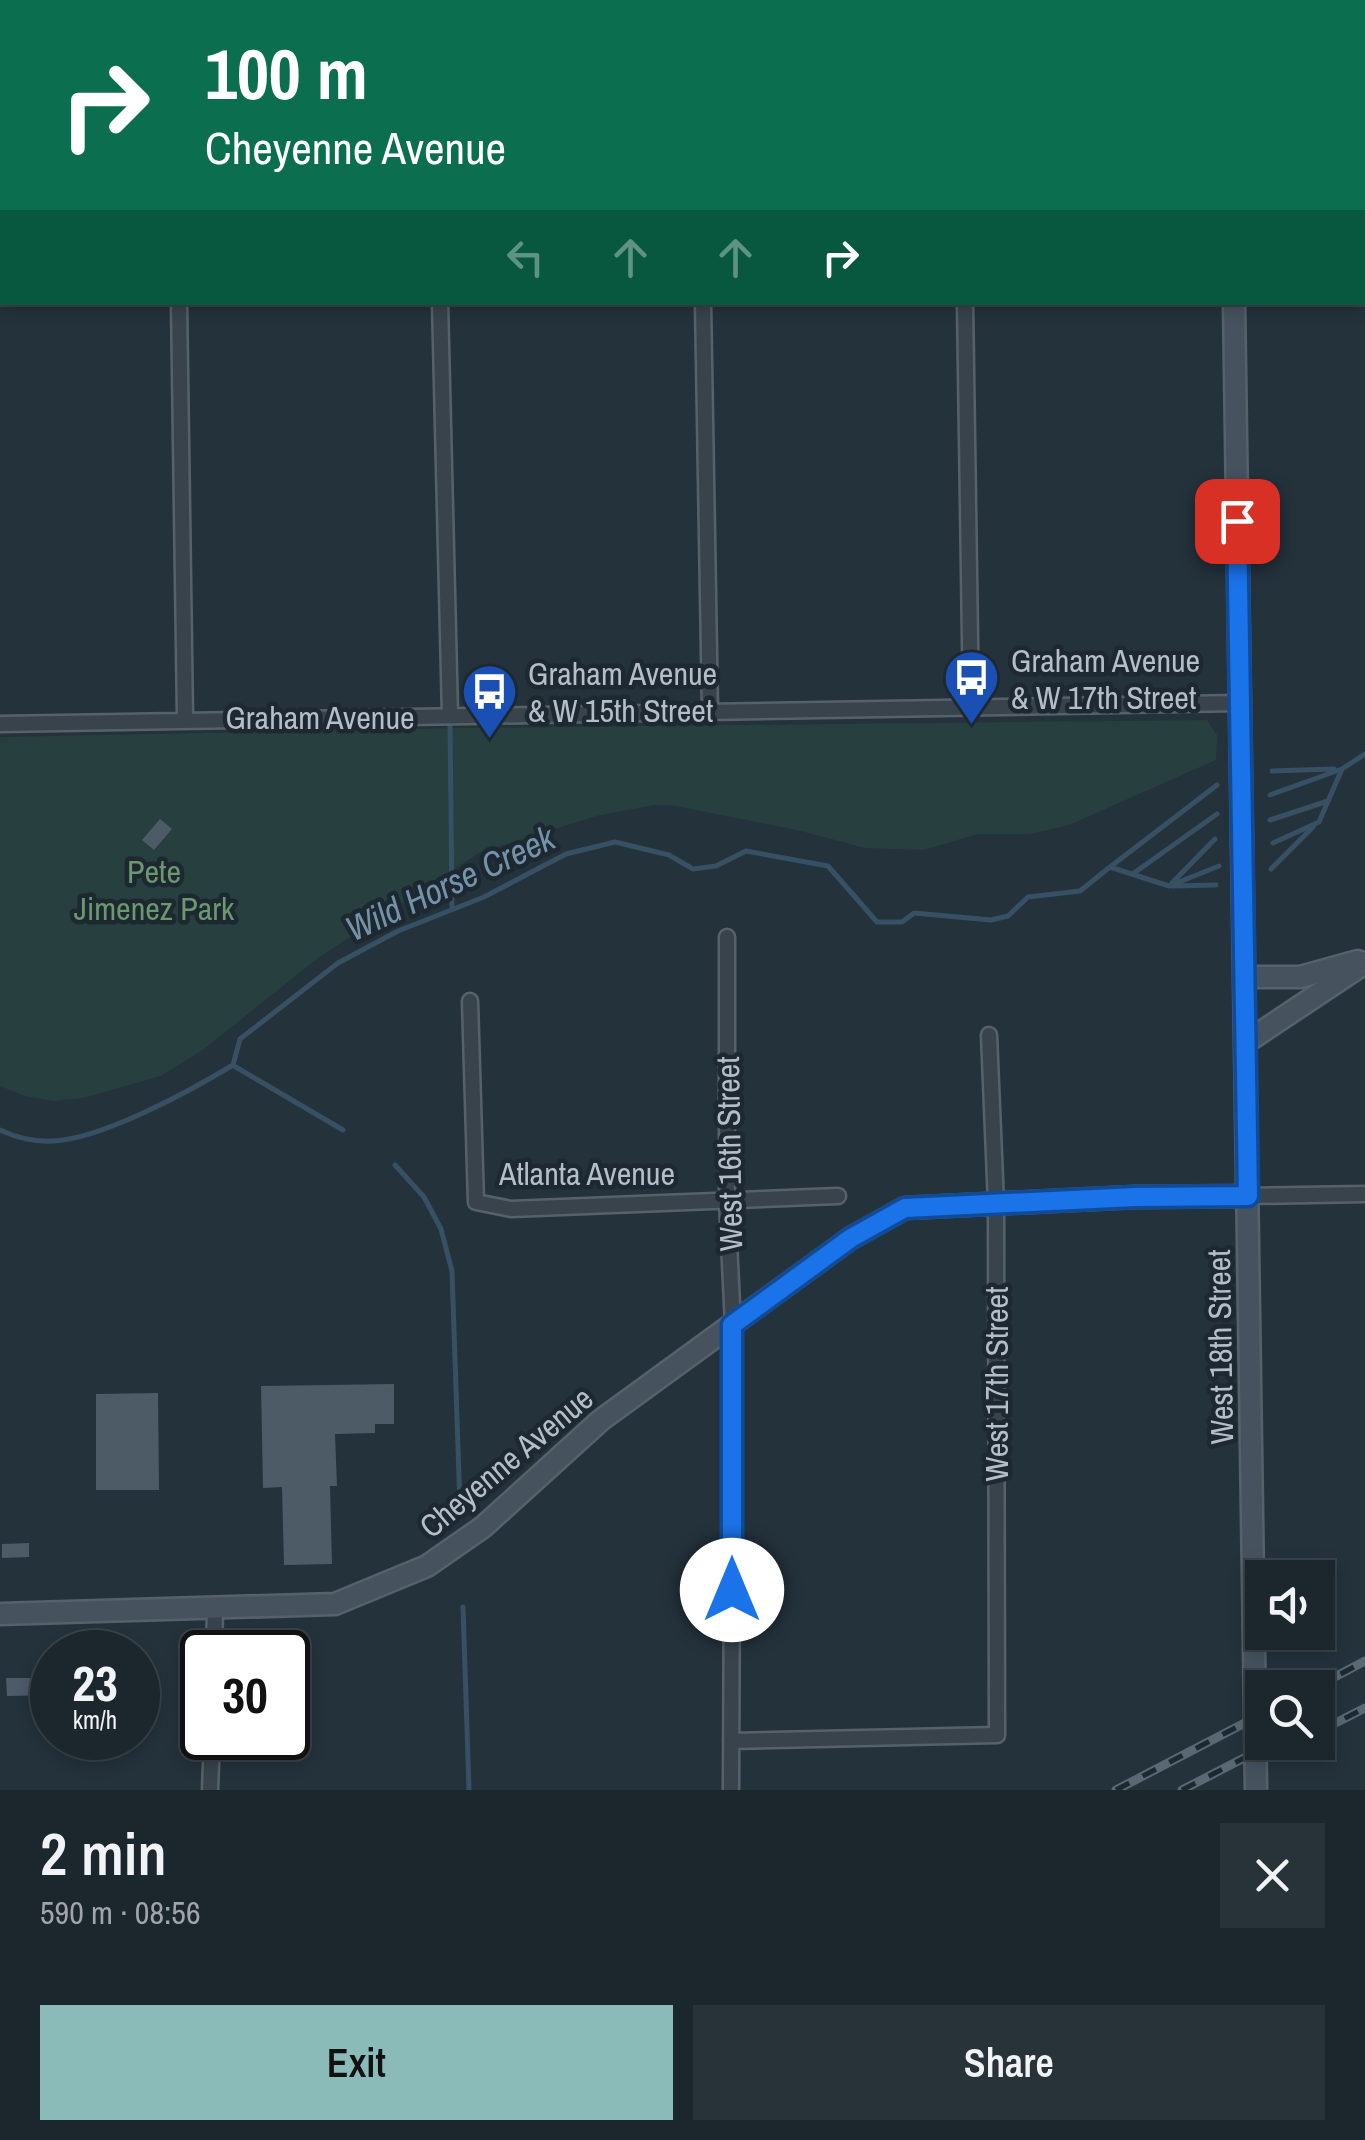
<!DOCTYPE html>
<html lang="en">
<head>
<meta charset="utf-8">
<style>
  :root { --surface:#1b262d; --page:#283239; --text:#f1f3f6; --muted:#a0a5aa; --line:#394349; --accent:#8bbbb9 }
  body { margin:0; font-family:"Archivo Narrow",sans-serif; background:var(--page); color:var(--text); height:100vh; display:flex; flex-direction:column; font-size:38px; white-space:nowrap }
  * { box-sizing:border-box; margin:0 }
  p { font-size:32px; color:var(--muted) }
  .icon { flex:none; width:55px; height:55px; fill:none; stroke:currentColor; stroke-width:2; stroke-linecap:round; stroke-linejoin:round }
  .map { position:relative; height:1790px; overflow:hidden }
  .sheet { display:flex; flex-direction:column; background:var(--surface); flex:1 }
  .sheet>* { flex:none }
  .guide { position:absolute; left:0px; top:0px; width:1365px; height:305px; box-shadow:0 5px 15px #0003,0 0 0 2px var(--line); background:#0b6e4f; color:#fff; overflow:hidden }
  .tools { position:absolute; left:1245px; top:1560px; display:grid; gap:20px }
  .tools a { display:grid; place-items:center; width:90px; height:90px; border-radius:0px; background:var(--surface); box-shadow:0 5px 15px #0003,0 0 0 2px var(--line); font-size:50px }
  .speed { position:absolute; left:30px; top:1630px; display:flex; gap:20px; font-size:50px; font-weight:700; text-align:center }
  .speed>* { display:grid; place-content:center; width:130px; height:130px; border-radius:50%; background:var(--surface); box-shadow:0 5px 15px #0003,0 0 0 2px var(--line); line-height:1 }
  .speed small { font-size:25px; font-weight:400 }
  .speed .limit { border:5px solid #111; border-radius:15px; background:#fff; color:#111 }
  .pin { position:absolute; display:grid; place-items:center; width:85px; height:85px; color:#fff; margin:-42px; border-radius:20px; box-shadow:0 5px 15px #0006 }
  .me { position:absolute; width:110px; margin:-55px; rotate:0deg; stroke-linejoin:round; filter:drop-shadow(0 0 8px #0008) }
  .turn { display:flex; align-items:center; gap:35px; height:210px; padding:0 40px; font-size:45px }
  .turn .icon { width:130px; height:130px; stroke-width:2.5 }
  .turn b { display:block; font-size:70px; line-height:85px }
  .lanes { display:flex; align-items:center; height:95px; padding:0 40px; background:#0003; justify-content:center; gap:50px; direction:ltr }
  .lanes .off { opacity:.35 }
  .round { display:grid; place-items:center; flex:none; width:105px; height:105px; border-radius:0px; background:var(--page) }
  .head { display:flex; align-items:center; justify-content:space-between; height:170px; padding:0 40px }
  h1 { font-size:60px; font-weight:600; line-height:75px }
  .button { display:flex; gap:20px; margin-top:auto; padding:20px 40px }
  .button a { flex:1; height:115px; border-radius:0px; background:var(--accent); color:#111; font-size:40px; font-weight:600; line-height:115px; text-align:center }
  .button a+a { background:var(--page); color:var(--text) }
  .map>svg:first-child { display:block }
  .green { fill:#273f3e }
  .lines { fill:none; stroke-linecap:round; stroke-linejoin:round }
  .stream { stroke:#385063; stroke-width:5 }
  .building { fill:#4d5b67 }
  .street-casing { stroke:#56616a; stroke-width:19 }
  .secondary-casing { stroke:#56616a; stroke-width:25 }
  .street { stroke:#38434c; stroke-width:14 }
  .secondary { stroke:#46535f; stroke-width:20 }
  .rail-casing { stroke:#5a6873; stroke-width:9 }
  .rail { stroke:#1d2831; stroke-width:5; stroke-dasharray:15; stroke-linecap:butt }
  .secondary-bridge-casing { stroke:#56616a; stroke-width:25; stroke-linecap:butt }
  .secondary-bridge { stroke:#46535f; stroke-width:20 }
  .route-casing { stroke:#114b97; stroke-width:25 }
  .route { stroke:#1a73e8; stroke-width:18 }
  .labels { text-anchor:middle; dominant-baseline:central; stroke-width:9; stroke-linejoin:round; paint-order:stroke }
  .poi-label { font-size:32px; fill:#b3bec8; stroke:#1d2831; text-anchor:start }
  .street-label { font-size:32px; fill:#b3bec8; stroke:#1d2831 }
  .park-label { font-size:32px; fill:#6b986f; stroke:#1d2831 }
  .water-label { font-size:35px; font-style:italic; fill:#7493aa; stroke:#1d2831 }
</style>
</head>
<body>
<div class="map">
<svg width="1365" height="1790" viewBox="0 0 1365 1790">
  <rect width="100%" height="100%" fill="#24323c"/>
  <path class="green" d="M1207,720L1217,735L1216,760L1069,825L1030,834H978L923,850L865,848L797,830L676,806L654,805L596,816L479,853L318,958L204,1049L161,1076L83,1098L54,1101L25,1096L0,1086V737L459,728Z"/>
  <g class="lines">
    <path class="stream" d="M450,719L452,908
      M1272,771L1334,769
      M1270,795L1342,769
      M1270,820L1328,801
      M1273,843L1319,822L1342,769L1365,754
      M1110,867L1217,785
      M1271,869L1313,827
      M1134,873L1217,814
      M1172,883L1215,839
      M1172,886L1216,885
      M234,1066L343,1130
      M0,1130C17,1138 34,1142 53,1141C102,1139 190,1091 233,1065L240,1039L338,963L398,931L484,897L566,854L615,842L669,855L693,869L716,866L746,851L828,866L877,922H902L914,913L991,920L1008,916L1028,897L1080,891L1110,867L1169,886L1219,866
      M395,1165L424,1197L441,1229L452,1271L460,1506
      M463,1607L469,1790"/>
  </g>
  <path class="building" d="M160,819L172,829L154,850L142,840Z
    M394,1384V1424H375V1433L335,1434L337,1486H330L332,1564L284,1565L282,1487L263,1488L261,1386Z
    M158,1393L159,1490H96V1394Z
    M29,1543V1557L2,1558V1544Z
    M6,1678H52V1695L7,1696Z"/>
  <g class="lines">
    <defs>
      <path id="street" d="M180,2V0
        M443,2V0
        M705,2V0
        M966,2V0
        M1362,270H1365
        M0,285H2
        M179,302L185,718
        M440,302L450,716
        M703,302L710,712
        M965,302L971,707
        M0,724L1240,703
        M727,937V1201L733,1325L731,1790
        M470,1001L476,1202L511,1209L838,1196
        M1248,1196L1365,1194
        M214,1652L215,1609
        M731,1741L997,1735L996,1204L989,1035
        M210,1790L212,1738"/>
      <path id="secondary" d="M1230,0V2
        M1234,302L1254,1648
        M1244,977H1300L1358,961
        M1245,1043L1365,963
        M0,1614L335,1604L427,1566L483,1527L601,1420L851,1238L905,1208L1135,1197L1248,1196"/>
    </defs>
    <use href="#street" class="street-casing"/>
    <use href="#secondary" class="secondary-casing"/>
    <use href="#street" class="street"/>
    <use href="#secondary" class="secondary"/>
    <defs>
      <path id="rail" d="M1314,1688L1365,1661
        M1318,1732L1365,1708
        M1116,1790L1262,1714
        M1182,1790L1275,1742"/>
    </defs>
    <use href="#rail" class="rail-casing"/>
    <use href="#rail" class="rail"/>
    <defs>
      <path id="secondary-bridge" d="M1254,1648L1256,1790"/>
    </defs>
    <use href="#secondary-bridge" class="secondary-bridge-casing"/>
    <use href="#secondary-bridge" class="secondary-bridge"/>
  </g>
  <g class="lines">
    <defs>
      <path id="route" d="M732,1590V1325L851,1238L905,1208L1135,1197L1248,1196L1237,521"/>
    </defs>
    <use href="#route" class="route-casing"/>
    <use href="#route" class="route"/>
  </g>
  <defs>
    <symbol id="bus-pin" viewBox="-11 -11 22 30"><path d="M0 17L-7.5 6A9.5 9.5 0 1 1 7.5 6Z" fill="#1a4fb4" stroke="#1d2831"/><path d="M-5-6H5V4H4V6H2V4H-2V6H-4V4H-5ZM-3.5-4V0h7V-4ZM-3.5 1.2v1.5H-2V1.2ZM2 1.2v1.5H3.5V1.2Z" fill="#fff"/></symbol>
  </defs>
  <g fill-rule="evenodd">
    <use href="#bus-pin" x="940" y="646" width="63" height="86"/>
    <use href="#bus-pin" x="458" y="660" width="63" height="86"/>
  </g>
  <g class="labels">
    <g class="poi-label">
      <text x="1011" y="660">Graham Avenue<tspan x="1011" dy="37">&amp; W 17th Street</tspan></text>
      <text x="528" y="673">Graham Avenue<tspan x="528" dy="37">&amp; W 15th Street</tspan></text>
    </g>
    <g class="street-label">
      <text x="320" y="717">Graham Avenue</text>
      <text transform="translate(729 1154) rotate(-91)">West 16th Street</text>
      <text x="587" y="1173">Atlanta Avenue</text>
      <text transform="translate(1220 1347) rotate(-91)">West 18th Street</text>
      <text transform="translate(996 1384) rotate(-90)">West 17th Street</text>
      <text transform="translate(506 1462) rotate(-40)">Cheyenne Avenue</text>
    </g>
    <g class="park-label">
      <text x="154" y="871">Pete<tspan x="154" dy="37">Jimenez Park</tspan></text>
    </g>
    <g class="water-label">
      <text transform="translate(450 883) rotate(-25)">Wild Horse Creek</text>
    </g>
  </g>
</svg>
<div class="tools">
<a><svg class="icon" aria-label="sound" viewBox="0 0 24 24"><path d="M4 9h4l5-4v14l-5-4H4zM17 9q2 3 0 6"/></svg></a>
<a><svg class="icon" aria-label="search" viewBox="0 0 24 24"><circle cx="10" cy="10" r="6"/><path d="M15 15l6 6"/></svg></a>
</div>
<div class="speed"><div>23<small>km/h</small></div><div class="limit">30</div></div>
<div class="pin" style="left:1237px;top:521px;background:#d93025"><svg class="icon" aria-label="arrive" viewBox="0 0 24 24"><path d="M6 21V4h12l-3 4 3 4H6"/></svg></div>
<svg class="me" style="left:732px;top:1590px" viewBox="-20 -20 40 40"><circle r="19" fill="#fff"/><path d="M0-13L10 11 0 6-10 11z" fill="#1a73e8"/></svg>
<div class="guide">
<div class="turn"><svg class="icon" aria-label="right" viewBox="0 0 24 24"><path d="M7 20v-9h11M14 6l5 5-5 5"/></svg><div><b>100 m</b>Cheyenne Avenue</div></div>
<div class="lanes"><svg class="icon off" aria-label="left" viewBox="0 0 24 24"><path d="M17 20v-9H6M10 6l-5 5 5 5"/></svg><svg class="icon off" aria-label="ahead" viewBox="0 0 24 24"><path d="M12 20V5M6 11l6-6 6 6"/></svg><svg class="icon off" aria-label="ahead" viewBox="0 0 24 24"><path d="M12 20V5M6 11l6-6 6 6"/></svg><svg class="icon" aria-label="right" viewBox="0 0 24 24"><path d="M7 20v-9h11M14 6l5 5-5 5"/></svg></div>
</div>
</div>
<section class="sheet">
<div class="head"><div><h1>2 min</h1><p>590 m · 08:56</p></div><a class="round"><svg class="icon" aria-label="close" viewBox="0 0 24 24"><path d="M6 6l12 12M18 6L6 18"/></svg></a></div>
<div class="button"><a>Exit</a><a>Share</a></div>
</section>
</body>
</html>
